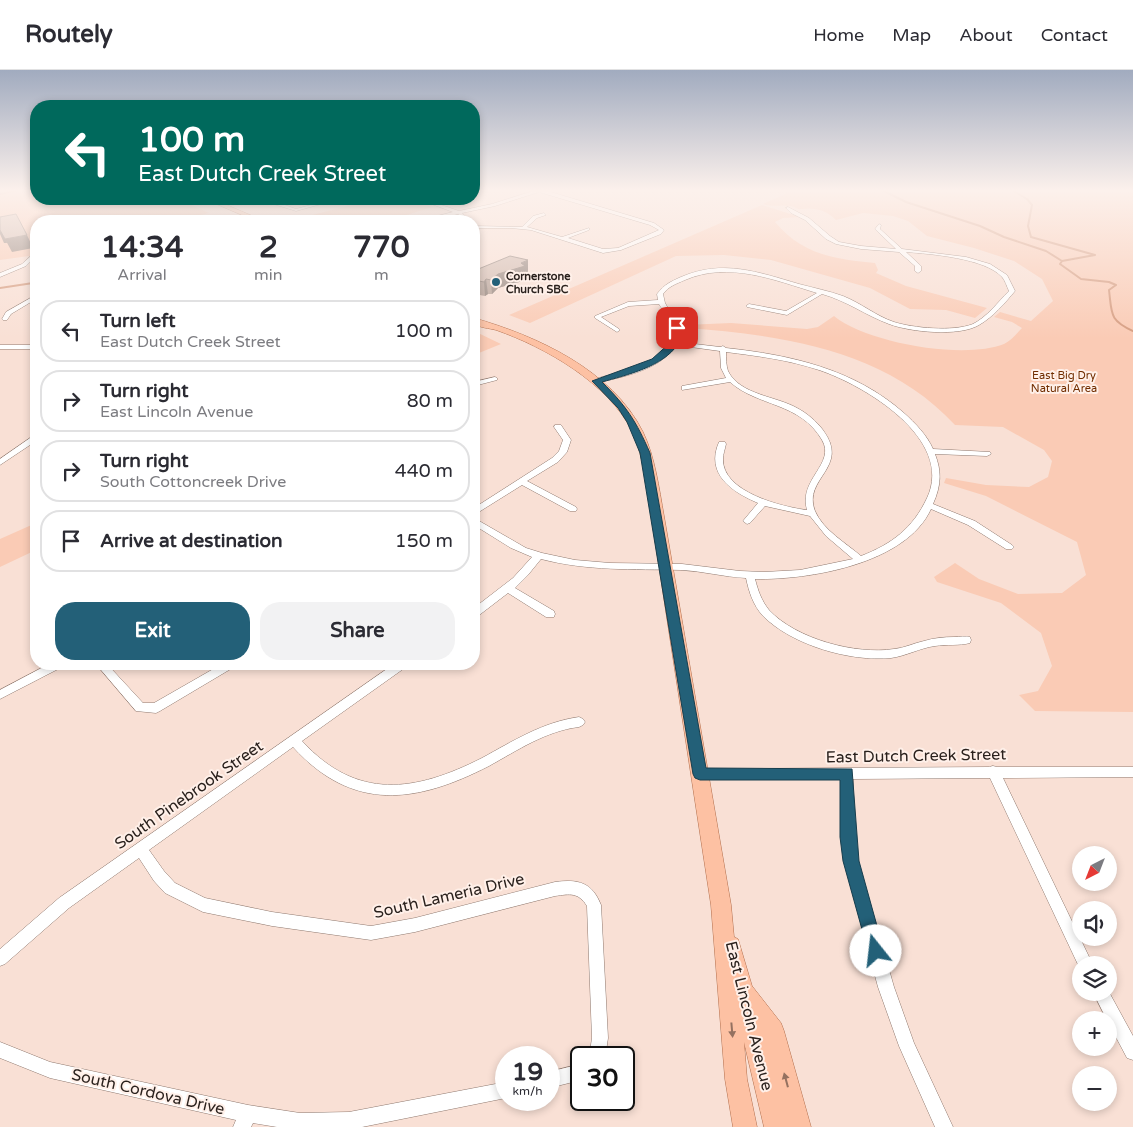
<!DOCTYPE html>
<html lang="en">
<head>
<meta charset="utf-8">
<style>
  :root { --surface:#fff; --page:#f2f2f3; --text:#2b2b33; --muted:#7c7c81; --line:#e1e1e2; --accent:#236078 }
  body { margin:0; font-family:"Varela Round",sans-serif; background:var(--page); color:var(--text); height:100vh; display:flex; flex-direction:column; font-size:19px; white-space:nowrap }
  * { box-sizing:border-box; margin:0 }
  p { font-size:16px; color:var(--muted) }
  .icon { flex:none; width:28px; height:28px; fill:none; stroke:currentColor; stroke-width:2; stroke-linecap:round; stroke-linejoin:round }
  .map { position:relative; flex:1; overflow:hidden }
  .details { position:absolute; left:30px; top:145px; width:450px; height:455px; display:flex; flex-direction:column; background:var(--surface); border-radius:20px; box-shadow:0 2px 8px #0003 }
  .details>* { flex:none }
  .top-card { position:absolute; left:30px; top:30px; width:450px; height:105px; border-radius:20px; box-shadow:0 2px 8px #0003; background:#00695c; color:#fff; overflow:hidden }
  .needle { width:32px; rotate:222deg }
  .controls { position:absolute; left:1072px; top:776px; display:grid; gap:10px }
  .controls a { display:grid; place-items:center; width:45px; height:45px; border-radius:50%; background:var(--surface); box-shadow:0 2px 8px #0003; font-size:25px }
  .speed { position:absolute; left:495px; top:976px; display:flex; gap:10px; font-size:25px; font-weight:700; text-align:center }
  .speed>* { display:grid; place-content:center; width:65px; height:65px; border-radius:50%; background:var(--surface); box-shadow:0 2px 8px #0003; line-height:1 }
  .speed small { font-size:12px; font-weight:400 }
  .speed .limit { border:2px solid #111; border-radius:8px; background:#fff; color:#111 }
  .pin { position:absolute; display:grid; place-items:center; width:42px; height:42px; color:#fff; margin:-21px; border-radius:10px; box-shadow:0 2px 8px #0006 }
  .me { position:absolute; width:55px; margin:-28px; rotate:344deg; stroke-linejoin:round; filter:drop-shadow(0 0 4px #0008) }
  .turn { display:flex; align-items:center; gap:18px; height:105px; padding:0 25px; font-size:22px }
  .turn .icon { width:65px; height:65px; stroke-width:2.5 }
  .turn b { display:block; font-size:35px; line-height:42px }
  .eta { display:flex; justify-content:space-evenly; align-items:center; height:85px; text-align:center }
  .eta b { font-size:30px; font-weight:700; line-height:35px }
  .button { display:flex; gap:10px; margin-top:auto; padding:10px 25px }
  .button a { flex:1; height:58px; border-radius:20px; background:var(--accent); color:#fff; font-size:20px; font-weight:700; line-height:58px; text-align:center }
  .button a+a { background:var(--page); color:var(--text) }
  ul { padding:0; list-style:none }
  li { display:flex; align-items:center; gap:15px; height:62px; margin:0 10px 8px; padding:0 15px; border:2px solid var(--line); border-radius:20px }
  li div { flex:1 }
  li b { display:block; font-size:19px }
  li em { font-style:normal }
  header { display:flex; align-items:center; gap:30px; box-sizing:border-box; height:70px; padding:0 25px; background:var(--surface); border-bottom:1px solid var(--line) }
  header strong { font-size:24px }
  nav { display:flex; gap:28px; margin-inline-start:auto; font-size:18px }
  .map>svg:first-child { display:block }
  .green { fill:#facbb5 }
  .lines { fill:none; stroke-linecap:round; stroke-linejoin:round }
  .stream { stroke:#d69d81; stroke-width:2 }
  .minor-casing { stroke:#8f796f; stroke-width:1 }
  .major-casing { stroke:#b26e4c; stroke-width:1 }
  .minor { fill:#fff; fill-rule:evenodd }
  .major { fill:#fdc1a3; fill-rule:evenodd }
  .wall { fill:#b4a096 }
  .shaded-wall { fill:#92827a }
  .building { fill:#d1baaf; stroke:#92827a }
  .oneway { fill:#947160 }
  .route { fill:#236078; stroke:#173e4e }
  .poi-dot { fill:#236078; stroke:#fff0e9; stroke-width:2 }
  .labels { text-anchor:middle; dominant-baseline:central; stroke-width:4; stroke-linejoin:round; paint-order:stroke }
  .far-poi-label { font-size:11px; font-weight:bold; fill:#2a211d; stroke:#fff0e9; text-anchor:start }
  .far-park-label { font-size:11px; fill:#712d00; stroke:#fff0e9 }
  .near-street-label { font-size:16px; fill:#2a211d; stroke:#fff0e9 }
</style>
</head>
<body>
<header>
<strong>Routely</strong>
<nav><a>Home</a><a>Map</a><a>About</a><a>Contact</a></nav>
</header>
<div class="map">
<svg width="1133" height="1057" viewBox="0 0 1133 1057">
  <rect width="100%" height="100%" fill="#f9e0d5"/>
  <path class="green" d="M36,120V129H178L209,143L176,151H36V185L0,190V121Z
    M794,120H1133V642L1035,641L1019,625L1038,621L1052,596L1041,563L1001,533L937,512L934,507L955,493L979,509L1018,524L1062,523L1086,505L1077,472L986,426L944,413L946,408L986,415L1029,417L1048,407L1052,391L1044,380L1003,357L955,355C886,280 783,265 686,258L685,255L731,253L807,259L818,257L834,246C867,273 964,290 1004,274C1011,271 1017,263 1022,258L1012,252L994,247L1000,242L1031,251L1053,231L1042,209L1014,191L974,178L927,166L908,151L893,146L863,143L836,150C826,140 815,137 801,139C798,140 794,136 790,136C779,134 776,138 763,134Z
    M367,129H408L432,137L388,151H288L360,133Z
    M762,135L800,147L783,148L775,152C803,185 834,189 875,193L878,200L876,203L906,216L987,238L975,248L946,240L910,239L870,218L771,190L724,185L676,186L530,253L509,245Z
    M474,261L501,274L474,285Z
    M36,453V480L0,497V469Z"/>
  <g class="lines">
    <path class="stream" d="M882,120L906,132L980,156L1004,167L1046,181L1062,191
      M1012,120L1027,129L1032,135L1028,156L1031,167L1095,185L1062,191L1060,194L1081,209L1109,212L1116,215L1109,220C1112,244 1109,250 1133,261
      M0,124L19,120
      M0,218L33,213"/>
    <defs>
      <path id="minor" d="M536,120H544L654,153L664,160L661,164L621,180L603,183L531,160L511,158H474V156L522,157L533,146L544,143L546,145L537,148L527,157L562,167L589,158V160L568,168L603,179L618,178L659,160L650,155L539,122L495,136L462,143L469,151H465L458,144C449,146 438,151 430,151L437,146L453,142L418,129H424L459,141L492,134Z
        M206,129H214L202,132L200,131Z
        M267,129H271V130L296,139L333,129H339L296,141L267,132Z
        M788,137L809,148L830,166L839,172L861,176L896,179L875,159L879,154L881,155L880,159L902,179L966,187L990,194L1007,205L1015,221C1005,233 993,247 979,255C959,267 910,262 889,254C865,245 847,231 822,224L787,245L747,237L746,236L749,234L786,241L817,223C774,210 729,191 685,210C676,214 669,216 663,224L665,233L680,258L678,272L720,277L723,276L726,278C791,285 854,299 904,343C915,353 927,365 933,379L990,382L991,384L987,386L935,384C942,402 941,416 933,434L975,451L1012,475L1014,477L1012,479H1006L968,455L931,439C906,494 809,510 755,509C758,520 761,530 769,540C796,569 856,585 894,579C905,578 914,573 924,571C934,568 944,567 954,567C960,567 965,566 970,567L971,570L970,573C959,576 947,574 935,576C920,578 906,586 891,588C850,592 792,575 763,546C753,535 749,522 746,508C724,507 703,501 681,500C633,499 587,501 541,489L528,505L515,518L554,541L555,544L554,547H546L508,523L478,546L474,547V538L513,508L532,487L511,478L474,455V448L526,478L542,483L575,490L610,493L682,494L740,501L764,502L800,500L853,489L826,466L810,446L765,436L750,453L747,454L743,451L758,433C732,422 705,404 719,372H725L726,374C725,379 723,384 723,389C722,422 782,437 807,440C798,409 836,394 822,370C800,332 758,337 730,312L682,320V316L726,308L721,298L720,281L676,275C661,300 622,307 596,313L592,311C598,307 607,306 614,304C635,298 679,285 674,257C672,248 663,241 659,234L629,236L601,247L619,259L620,260L617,262L595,248V246L628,232L658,230L657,224C665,214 670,212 681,207C723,189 758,202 799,214C814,218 829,221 843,226C861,233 876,246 894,252C913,258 953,262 973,254C987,247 998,232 1009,221C1007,217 1005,210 1002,207C985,188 930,184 906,182L921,196V201L918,203L915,201V196L899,182L861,179L836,174L826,169L805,150L791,143L786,138ZM726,282C758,286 789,290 819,300C864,315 955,369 927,428C913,458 892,474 861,486C846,473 823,460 815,441C802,408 851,398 823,360C817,352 807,343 797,338C776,326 740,325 728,301C726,295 726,288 726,282Z
        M30,187L33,189L26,196L0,207V203L22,194Z
        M36,225V229L11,244L7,250H3L2,249L6,242Z
        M0,275H36V279H0Z
        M495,307L497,308V310L474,316V312Z
        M555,355H561L571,370L567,382L558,392L527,411L576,437L577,439L576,441H570L522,415L474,445V438L552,388L559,381L563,370L554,357Z
        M33,366H36V371L0,395V389Z
        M49,594H63L62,597L0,629V620Z
        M96,594H107L143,633H154L222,594H235L234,597L160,641L156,643L136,641Z
        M394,594H407L406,597L302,671C357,731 415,722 482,688C513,671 543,652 579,647L583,649L585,652L583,655L579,657C546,661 518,680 489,696C417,733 353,743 293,677L149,780L164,801L175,813L205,828L272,842L371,856L415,848L555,812C578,809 592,812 601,835L608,968L605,988H589L592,968L587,836C578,822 570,824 555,826L415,862L371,870L272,856L203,842L165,823L154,811L139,788L69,838L5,894L0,896V879L59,828Z
        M993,696L997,697H1133V707L1003,708L1093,895H1081V901L990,708L853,709L855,767L858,791L894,917L914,973L953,1057H935L899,976L878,917L844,791L841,767V709H700L696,708L694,704L696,700L700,699L989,697Z
        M1093,922H1109L1133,966V990L1127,988L1109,954V950H1107Z
        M0,972L50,992L248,1035L300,1043L349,1042L506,1012V1028L362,1057H277L253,1053L251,1057H233L236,1050L50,1008L0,988Z
        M581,994V1010L549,1018V1002Z"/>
      <path id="major" d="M205,129H213L264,151H256Z
        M474,248C537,266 612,300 643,362C655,387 659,418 664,446L731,835L734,867L738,869L752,916L781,953L784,961L811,1057H764L744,972L747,1009L757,1057H733L725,1009L711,835L648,425C645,403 641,381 632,361C608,313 545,277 496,260C488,258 481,258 474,254Z"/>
    </defs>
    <use href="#minor" class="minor-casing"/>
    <use href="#major" class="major-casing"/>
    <use href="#minor" class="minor"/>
    <use href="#major" class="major"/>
  </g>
  <path class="wall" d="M474,199L476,200L528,204L525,205L526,210L498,218L492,224H488L485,226L474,224Z"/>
  <path class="shaded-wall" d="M0,160H1L7,173H4L0,164Z
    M27,165L33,178L12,182L5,169Z
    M528,190V204L525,205L526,210L498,218L492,224L491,210L498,204Z
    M486,209L488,224L485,226L484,212Z"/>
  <path class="building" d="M16,144L27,165L5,169L0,160V147Z
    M510,186L528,190L521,193L525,196L498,204L491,210L486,209L484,212L474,210V199L476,200Z"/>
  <defs><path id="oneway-solid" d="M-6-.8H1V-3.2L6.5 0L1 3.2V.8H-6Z" transform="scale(1.25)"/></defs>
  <g class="oneway">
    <use href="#oneway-solid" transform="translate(732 960) rotate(85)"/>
    <use href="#oneway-solid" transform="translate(786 1010) rotate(-105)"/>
  </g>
  <linearGradient id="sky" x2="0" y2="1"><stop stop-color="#a1abbf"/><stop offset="0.45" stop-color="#fcf1ec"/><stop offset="1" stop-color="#fcf1ec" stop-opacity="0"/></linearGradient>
  <rect width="1133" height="268" fill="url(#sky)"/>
  <path class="route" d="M674,257L680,258C680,263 680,270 678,274C663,297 626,305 602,312C627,337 636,351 650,383L706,698L852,699L859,791L884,881L882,887L876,889L870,887L868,881L843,791L840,767V710H700L695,708L693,704L640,383L627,352L618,338L592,311L652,289L671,272Z"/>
  <circle class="poi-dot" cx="496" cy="212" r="5"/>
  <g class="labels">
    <g class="far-poi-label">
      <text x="506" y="206">Cornerstone<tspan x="506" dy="13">Church SBC</tspan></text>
    </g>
    <g class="far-park-label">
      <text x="1064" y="305">East Big Dry<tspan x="1064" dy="13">Natural Area</tspan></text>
    </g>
    <g class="near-street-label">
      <text transform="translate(916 686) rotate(-1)">East Dutch Creek Street</text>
      <text transform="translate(189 725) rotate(-35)">South Pinebrook Street</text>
      <text transform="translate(449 826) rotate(-13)">South Lameria Drive</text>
      <text transform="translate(749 946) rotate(76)">East Lincoln Avenue</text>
      <text transform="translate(148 1022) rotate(13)">South Cordova Drive</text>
    </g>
  </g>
</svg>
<div class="controls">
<a><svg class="needle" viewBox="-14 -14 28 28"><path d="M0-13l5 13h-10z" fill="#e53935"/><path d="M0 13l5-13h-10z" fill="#7c7c81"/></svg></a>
<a><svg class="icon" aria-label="sound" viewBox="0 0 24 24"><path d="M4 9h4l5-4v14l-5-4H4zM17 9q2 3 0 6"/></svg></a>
<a><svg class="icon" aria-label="layers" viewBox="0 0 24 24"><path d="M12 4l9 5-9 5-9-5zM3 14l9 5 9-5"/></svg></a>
<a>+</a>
<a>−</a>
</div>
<div class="speed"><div>19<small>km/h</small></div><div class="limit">30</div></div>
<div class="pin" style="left:677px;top:258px;background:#d93025"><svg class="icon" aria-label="arrive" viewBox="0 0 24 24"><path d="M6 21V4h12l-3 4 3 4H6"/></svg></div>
<svg class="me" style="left:876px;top:881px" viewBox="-20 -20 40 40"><circle r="19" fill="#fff"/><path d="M0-13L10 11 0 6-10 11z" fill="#236078"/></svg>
<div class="top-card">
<div class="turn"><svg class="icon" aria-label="left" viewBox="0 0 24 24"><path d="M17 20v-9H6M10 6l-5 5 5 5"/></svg><div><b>100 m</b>East Dutch Creek Street</div></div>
</div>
<section class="details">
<div class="eta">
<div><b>14:34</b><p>Arrival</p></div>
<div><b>2</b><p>min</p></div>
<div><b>770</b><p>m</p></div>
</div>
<ul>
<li><svg class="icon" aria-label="left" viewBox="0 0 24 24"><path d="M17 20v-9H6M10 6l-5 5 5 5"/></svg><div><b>Turn left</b><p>East Dutch Creek Street</p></div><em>100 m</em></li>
<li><svg class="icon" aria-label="right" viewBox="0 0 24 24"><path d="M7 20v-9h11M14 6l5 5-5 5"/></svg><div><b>Turn right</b><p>East Lincoln Avenue</p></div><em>80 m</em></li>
<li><svg class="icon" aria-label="right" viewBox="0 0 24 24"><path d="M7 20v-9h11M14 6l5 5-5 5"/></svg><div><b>Turn right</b><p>South Cottoncreek Drive</p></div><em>440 m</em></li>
<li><svg class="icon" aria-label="arrive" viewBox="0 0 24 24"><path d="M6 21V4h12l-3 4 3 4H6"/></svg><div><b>Arrive at destination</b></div><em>150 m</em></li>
</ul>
<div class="button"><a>Exit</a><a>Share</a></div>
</section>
</div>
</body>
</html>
